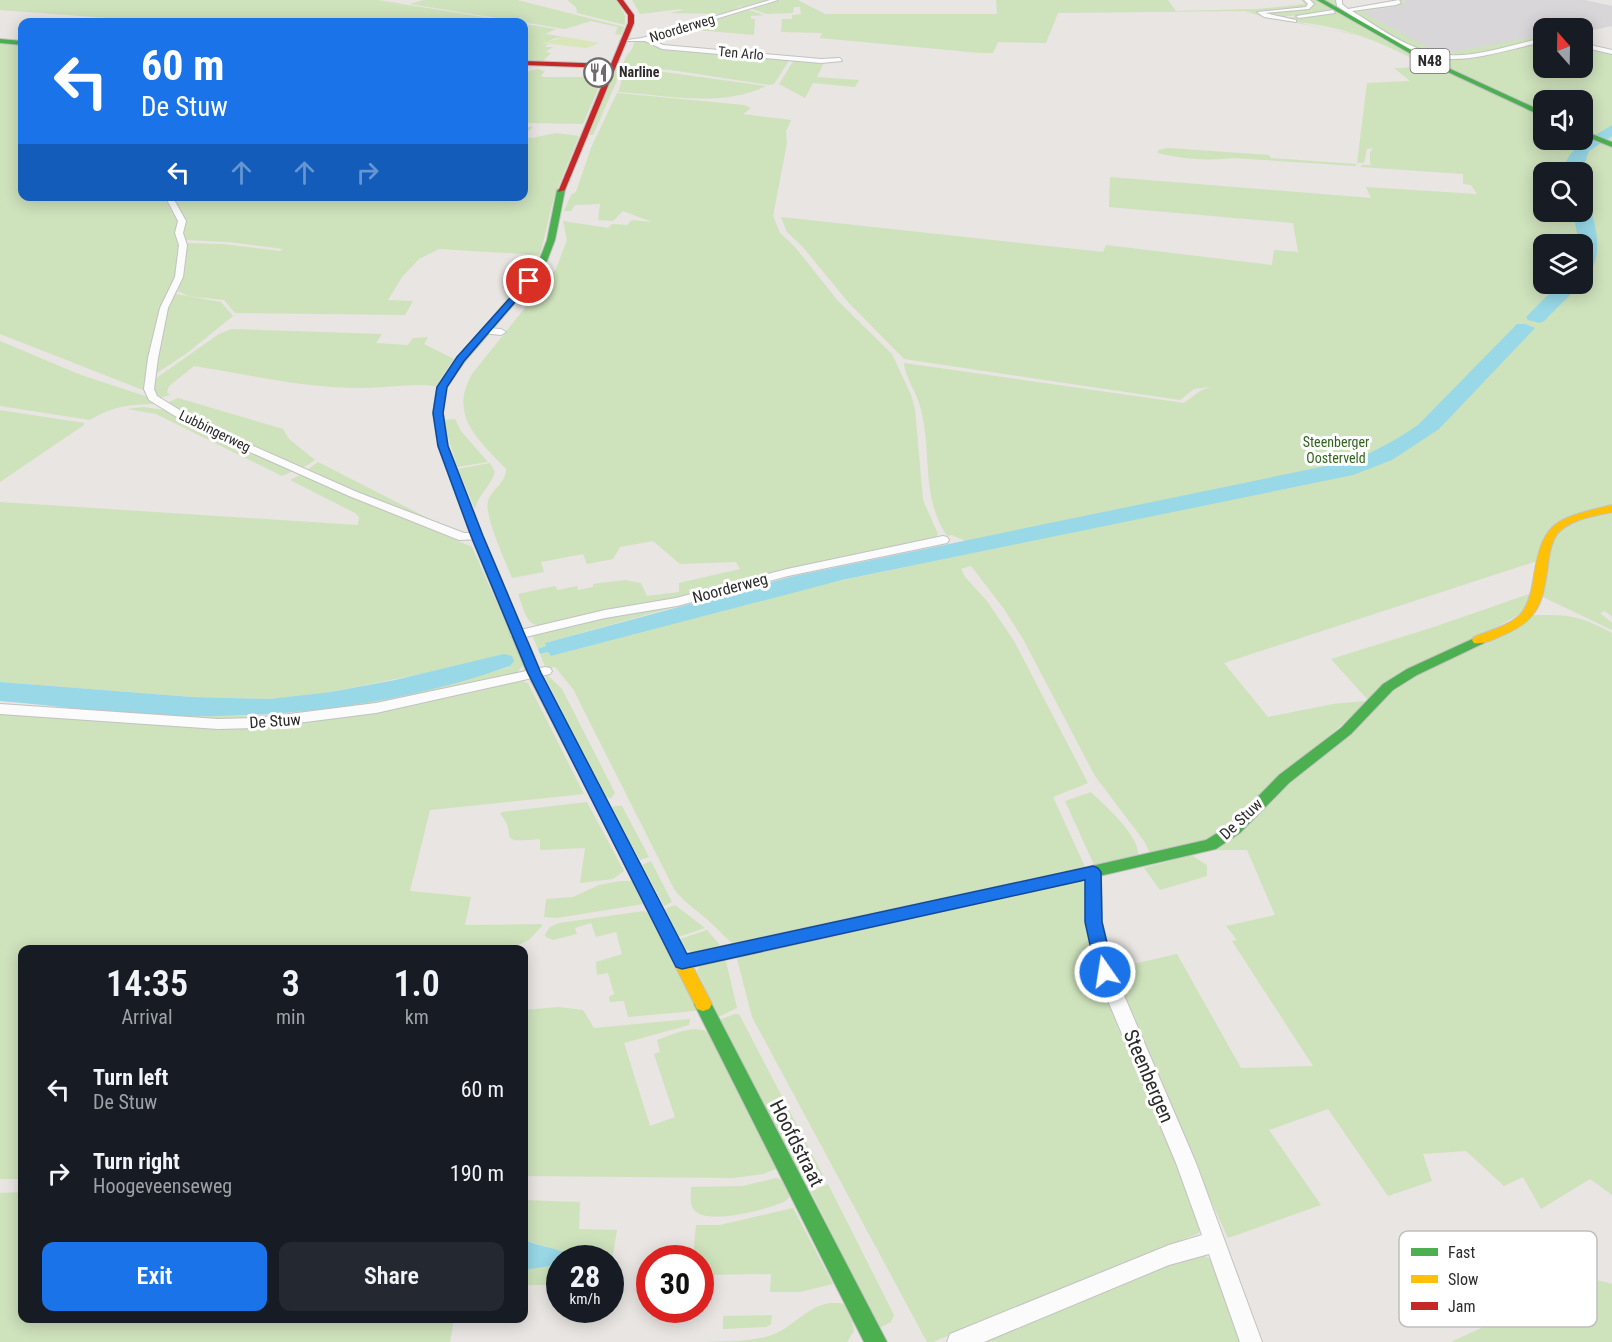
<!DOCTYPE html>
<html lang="en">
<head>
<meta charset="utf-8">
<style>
  :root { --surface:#171b24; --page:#242831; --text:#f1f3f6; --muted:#9ea1a6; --accent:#1a73e8 }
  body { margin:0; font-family:"Roboto Condensed",sans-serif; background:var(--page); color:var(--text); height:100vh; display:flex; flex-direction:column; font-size:22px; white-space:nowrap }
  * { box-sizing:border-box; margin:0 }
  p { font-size:20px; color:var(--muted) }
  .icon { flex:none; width:33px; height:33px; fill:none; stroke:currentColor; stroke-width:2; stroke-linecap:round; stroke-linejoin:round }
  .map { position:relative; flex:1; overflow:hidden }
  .drawer { position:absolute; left:18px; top:945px; width:510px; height:378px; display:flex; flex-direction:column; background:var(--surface); border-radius:12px; box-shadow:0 3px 15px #0003 }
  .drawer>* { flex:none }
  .hud { position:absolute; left:18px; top:18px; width:510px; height:183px; border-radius:12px; box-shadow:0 3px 15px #0003; background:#1a73e8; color:#fff; overflow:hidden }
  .needle { width:39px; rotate:340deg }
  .controls { position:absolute; left:1533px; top:18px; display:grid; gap:12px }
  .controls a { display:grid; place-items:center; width:60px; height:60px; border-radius:12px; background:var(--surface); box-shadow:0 3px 15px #0003; font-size:30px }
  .speed { position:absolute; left:546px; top:1245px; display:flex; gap:12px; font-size:30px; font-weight:700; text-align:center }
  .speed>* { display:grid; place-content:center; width:78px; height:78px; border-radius:50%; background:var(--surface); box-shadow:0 3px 15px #0003; line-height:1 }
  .speed small { font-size:15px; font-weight:400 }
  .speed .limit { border:9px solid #d22; background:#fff; color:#111 }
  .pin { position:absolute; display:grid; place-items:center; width:51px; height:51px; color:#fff; margin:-26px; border:3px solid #fff; border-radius:50%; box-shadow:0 2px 6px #0007 }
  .me { position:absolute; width:66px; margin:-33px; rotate:347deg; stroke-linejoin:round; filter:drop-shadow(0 0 4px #0008) }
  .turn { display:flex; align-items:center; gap:21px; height:126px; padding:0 24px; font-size:27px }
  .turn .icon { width:78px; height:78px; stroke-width:2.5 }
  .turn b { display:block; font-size:42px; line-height:51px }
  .lanes { display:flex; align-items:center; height:57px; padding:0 24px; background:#0003; justify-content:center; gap:30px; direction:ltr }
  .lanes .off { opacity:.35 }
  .eta { display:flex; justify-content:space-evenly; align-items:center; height:102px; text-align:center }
  .eta b { font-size:36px; font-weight:600; line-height:42px }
  .primary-button { display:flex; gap:12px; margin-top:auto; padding:12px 24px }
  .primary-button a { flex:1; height:69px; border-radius:12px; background:var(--accent); color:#fff; font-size:24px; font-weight:600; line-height:69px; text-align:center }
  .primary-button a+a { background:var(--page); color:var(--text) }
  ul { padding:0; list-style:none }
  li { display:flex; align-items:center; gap:18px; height:84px; padding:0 24px }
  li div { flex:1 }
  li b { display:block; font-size:22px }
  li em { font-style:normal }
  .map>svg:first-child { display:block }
  .industrial { fill:#d8d6d9 }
  .green { fill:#cee2bc; fill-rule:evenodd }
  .pitch { fill:#d8e6ba }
  .water { fill:#98d8e7 }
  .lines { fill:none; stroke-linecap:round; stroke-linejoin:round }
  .street-casing { stroke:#c2c2c2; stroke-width:2 }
  .fast-casing { stroke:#c2c2c2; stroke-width:2 }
  .slow-casing { stroke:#c2c2c2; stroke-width:2 }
  .jam-casing { stroke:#c2c2c2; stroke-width:2 }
  .street { fill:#fcfbfb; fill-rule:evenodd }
  .fast { fill:#4caf50; fill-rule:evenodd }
  .slow { fill:#ffc107; fill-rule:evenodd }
  .jam { fill:#c62828; fill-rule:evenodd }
  .route { fill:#1a73e8; stroke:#114b97; stroke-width:1.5 }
  .labels { text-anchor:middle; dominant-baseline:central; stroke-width:6; stroke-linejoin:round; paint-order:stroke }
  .far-street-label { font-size:14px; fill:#2b2b2b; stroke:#fff }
  .far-poi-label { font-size:14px; font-weight:bold; fill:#2b2b2b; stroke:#fff; text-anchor:start }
  .far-park-label { font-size:14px; fill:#31651e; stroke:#fff }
  .shield { fill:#fff; stroke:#6b6b6b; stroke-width:1.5 }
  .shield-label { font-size:15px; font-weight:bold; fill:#2b2b2b }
  .street-label { font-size:16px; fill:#2b2b2b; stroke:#fff }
  .near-street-label { font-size:20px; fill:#2b2b2b; stroke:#fff }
  .key { fill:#fff; stroke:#bfbfbf; stroke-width:1.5 }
  .key-label { font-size:16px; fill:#2b2b2b }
</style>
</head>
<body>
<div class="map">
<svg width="1612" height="1342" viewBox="0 0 1612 1342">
  <rect width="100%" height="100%" fill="#e8e5e2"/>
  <path class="industrial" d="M1403,0H1585L1612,6V26L1583,32L1582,28H1544L1543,37L1443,54L1427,48L1360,12L1393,7L1405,2Z"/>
  <path class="green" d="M0,0H378L514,22H162L0,10Z
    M424,0H517L624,27L621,35L615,34L618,27L591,21L565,29L410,4Z
    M567,0H617L625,16V25L577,13L576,7Z
    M632,0H767L744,7L735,6L741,8L721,14L670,13L683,10L681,9L640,14Z
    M781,0H798L825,14H997L996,0H1168L1176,11L1257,9L1305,4L1301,0H1305L1308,6L1304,7L1255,12L1264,16L1295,22L1287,18L1332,11L1281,17L1262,12L1306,9L1313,5L1308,0H1317L1386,41L1323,0H1335L1336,4L1344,10L1424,53L1459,57L1543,40L1544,68H1582L1583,45L1612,53V617L1605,611L1600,613L1612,623V630L1543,597L1537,561L1224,663L1268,717L1333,704L1365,701L1357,711L1223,832L1207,840L1151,855L1144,841L1095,776L1023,639L1004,609L971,566L961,569L965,577L987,601L1014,641L1088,783L1053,797L1086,869L734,944C726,939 720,931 713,925C700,912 685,904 674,889L573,689L555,667L546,669L540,654L549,652L551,656L820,585L985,550L952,535L947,536C921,498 932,453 921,410C918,394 905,378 904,363L1184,403L1200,391L1210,387L1194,389L1180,400L904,359L848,302L802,246L787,232L781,217L1103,252L1106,245L1272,265L1274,250L1298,252L1293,223L1109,207L1110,177L1371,198L1366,187L1477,194L1471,185L1463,184V174L1361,167V165H1373L1370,164V152L1373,148L1367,149L1364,163H1357L1367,83L1410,81L1394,68L1429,67C1385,44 1346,26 1296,22L1356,35L1375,41L1350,33L1264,17L1245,11L1058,13L1046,43L998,42L993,53H980L820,38L822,33L781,32L782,19H792V15L801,14L800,7H794L793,13L767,14L752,9ZM1544,100H1582V140H1544ZM1544,172H1582V212H1544ZM1544,244H1582V284H1544Z
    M1399,0H1403L1404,5L1361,12L1441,54L1533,37H1543V39C1517,44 1459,61 1435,55C1405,47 1375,26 1349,10L1401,2Z
    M749,10L764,15L751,16V19H755L754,35L685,29Z
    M524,24L556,29L545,34L565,37L555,38L543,44H548L545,47H553L545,52L551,53L542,62L524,61Z
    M647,41L660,47L790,59L774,84L769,85L671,70L627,67L766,86C722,108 666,95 618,92C624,80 620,70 625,59C628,52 634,50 634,42Z
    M0,43L22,44V196L164,197L178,223L175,233L178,245L177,266L146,389L143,390L0,334Z
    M794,60L824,62L817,77L859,80L855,87L813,83L805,98L779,84Z
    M615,67H620L618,78L593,135H585L604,93H607L605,91Z
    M538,69L545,71L541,76L544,77H603L583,124L528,123L525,127H533L527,132H524V77L529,71Z
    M617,93L744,105L751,108L743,114L791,120L786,131L787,143L773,216L780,233L795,247L838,301L892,354L911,395L915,409L923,500L938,534L935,539L830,559L685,597L542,626C525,626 524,608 518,594L555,586L558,590L577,586L578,590L593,587V584L625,580L641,583L647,596L679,592V583L740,569L736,562L680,564L653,541L620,547L613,559L587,564L583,554L541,562L544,572L512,578C506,562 484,516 488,501C492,489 506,483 506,469C479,440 448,416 472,374L556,269L567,240L563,221L608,228L612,224L627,225L632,220L652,222L623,211L613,221L598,220L600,204L575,205L571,211H564L571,195L576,192L591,148Z
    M556,133L579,136L554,197L540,255L439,249L419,259L402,277L388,300L413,301L405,315L235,313L224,300L188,296L178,291L183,278L186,243L223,244L280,251L283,249L228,242L186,240L182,232L185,218L172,197L524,196V138H532Z
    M1169,148L1269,155L1271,158L1356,164V166L1233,158C1209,161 1181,159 1158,153V150Z
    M176,294L221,302L233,316L187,353L154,375L167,308Z
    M232,329L382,334L376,343L408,345L413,338L428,337L424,344L454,359L436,386C411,383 387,388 362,388C306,388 250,375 194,366L169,386L167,392L170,395L160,398L154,393L155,379L219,334Z
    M0,341L81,375L148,397L158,404C132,404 112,406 90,420L0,406Z
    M178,398L283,429L289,439L315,460L304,467H300L222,432L167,403Z
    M143,407L165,410L251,453L295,470L282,476L156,414L127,409Z
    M0,410L84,423V425L0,482Z
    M455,419L461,431L488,462L457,467L443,420Z
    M318,462L457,533L307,470Z
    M490,463L495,472C491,486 478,494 475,509L458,469Z
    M302,474L472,547L524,664L516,674L336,712L219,722L59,706C117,711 175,717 233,716C327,715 417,692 507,668L510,666V656L331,692L269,699L192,697L0,682V502L358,525L359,517L355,513L290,480Z
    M1532,593L1522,613L1367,699L1331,659L1434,627Z
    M678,606L545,643L546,646L538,649L532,635L605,617Z
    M1532,615C1571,615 1578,615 1612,633V1195L1590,1179L1541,1209L1523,1177L1504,1186L1466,1151L1423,1154L1432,1181L1388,1196L1328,1109L1269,1130L1321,1205L1228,1238L1179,1131L1111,969L1177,954L1241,1068L1313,1066L1232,941L1237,940L1226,926L1275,915L1247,850H1208L1391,689Z
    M548,676L562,689L615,793L611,798L605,797L545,677Z
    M519,680L528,683L584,794L430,810L410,891L471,897L465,925L542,924V926L529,940L510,949L22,950V1179H0V711L299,722L400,708Z
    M1091,792C1105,806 1142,837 1138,858L1095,867L1065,801Z
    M587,802L624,871L613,879L580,883L585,848L540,850V839C492,844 520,835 500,814L502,812Z
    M614,806H622L649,857L640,860L611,809Z
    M1191,855L1207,865V876L1160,890L1144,868Z
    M651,861L672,902L664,906L642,865Z
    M1081,880L1085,885V905L1093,964L1130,1058L1202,1222L1199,1233L933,1342H927L752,1017L737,959L739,952Z
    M620,881H632L643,904L557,918L544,917L546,899L573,897L599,885Z
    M675,905L705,928L678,937L665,909Z
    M644,911L649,914L697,1010L694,1011L628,1017L624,1001L610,1002L609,997L614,994L608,973L597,975L596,962L622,954L616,932L596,937L591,923L575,928L577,934L553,940L546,937L545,934L550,927L559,923Z
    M707,930L720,945L694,953L682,948L680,939Z
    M724,953L737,1008L718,1017L697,971L699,966Z
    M558,1007L583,1010L594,1028L690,1019L689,1025L624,1043L650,1126L675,1117L654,1054L660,1052L657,1040C670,1036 695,1023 708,1033L776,1169L763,1174L733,1178L524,1176V1010Z
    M735,1014H739L826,1181L809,1189L719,1020Z
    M776,1178L782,1180L790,1196L787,1200C772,1209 708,1225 695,1211C689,1205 691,1194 691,1187L743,1186Z
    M828,1184L894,1315L891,1322L879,1328L811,1192Z
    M22,1192V1318L454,1319L450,1342H0V1193Z
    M524,1200L580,1202L579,1229L617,1230L611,1266L610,1258H568L560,1251L524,1240Z
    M793,1208L833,1284L800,1292H770L771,1274L701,1275L700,1258H693L696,1225H720Z
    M1201,1254L1214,1261L1245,1342H972L1153,1267Z
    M559,1264V1285H524V1270Z
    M1589,1278L1612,1284V1342H1451L1531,1305L1569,1283Z
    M830,1303H840L849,1307L854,1331L847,1342H703C725,1341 749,1342 769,1336C793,1329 803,1308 830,1303Z
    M772,1315L771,1324L766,1327L723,1329V1316Z"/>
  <path class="pitch" d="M565,37L599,43L586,48L542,43Z"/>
  <path class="water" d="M1612,125V136L1589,151L1582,172H1564C1565,147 1594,137 1612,125Z
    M1583,178C1589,215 1612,250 1583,282L1582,244H1579L1573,212H1582Z
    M1559,284H1581L1544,321L1540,323L1528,320L1526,317Z
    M1517,324H1525L1535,328L1439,429L1392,460L1353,475L842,580L551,656L548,652L540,654L538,649L546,646L545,643L794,576L1350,461C1375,452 1396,440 1418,425Z
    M504,654L512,656L514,661L510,666C406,703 292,718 182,716C121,715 60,706 0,701V682L192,697L269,699L331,692L395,680Z
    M524,1239C536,1247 561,1247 569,1257L560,1258L559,1264L557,1265L524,1270Z"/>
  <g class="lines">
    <defs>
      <path id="street" d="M770,0H778L650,39L663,45L821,59L840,58L842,61L821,63L662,49L645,41H620L642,38Z
        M1304,0H1310L1314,4L1309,9L1265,13L1296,20V22L1264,17L1257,12L1306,7L1308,4Z
        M1336,0H1342V4L1348,9L1399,0L1401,3L1396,5L1352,11C1380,28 1414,54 1448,55C1480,57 1512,44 1544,38V42C1512,48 1480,60 1448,59C1409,57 1369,27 1337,6Z
        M1333,10L1335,13L1299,18L1296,16Z
        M1582,43L1612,50V54L1582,47Z
        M165,196H172L186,221L183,233L187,245L183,277L168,308L158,358L154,389L157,396L183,412L242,441L357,492L464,533H481L483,536L481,539L459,540L349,496L234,445L175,416L149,400L144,389L148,358L160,308L175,277L179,245L175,233L178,221Z
        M485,328L501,329L506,332L501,335L482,333L480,331Z
        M943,536L947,537L949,540L947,543L788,576L677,606L605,618L517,639L510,635L512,632L605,610L676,598L787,569Z
        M545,667L550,668L552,671L550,674L376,713L258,728L218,729L0,714V704L218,719L258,718L376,703Z
        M1093,866L1099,868L1101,872L1102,922L1114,972L1196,1163L1262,1342H1240L1209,1254L1169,1265L984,1342H947L950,1334L1169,1245L1202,1235L1176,1163L1096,972L1086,922L1085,872L1087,868Z"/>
      <path id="fast" d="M1317,0H1324L1422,56L1544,112V117L1418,58Z
        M0,39L22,41V45L0,43Z
        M1582,130L1612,142V147L1582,135Z
        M561,188L565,190L555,240L547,261L532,283L465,361L447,387L443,413L448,446L483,536L541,673L593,774L591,778H581L579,774L527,673L471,536L438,446L433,413L437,387L458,357L526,279L539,261L547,240L557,190Z
        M1479,636L1486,640L1484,643L1417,675L1393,690L1351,734L1289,783L1240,833L1216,849L1052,887L1046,885L1044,881L1046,877L1052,875L1206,840L1230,825L1279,775L1341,728L1383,684L1407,669Z
        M703,997L709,999L887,1342H864L694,1004L697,999Z"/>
      <path id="slow" d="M1612,505V512C1594,516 1570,519 1557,534C1551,543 1549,554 1548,565C1543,600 1540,619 1505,634C1496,638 1484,645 1474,643L1472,640L1474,637C1489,631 1508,626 1520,615C1528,606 1531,594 1533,582C1542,520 1555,519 1612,505Z
        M586,769L591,770L593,774L686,954L1052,875L1058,877L1060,881L1058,885L1052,887L693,967L712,1004L709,1009L703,1011L697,1009L579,774L581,770Z"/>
      <path id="jam" d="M617,0H623L634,15V23L565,190L558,192L609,68L524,65V61L611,64L628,23V15Z"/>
    </defs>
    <use href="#street" class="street-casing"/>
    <use href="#fast" class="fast-casing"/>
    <use href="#slow" class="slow-casing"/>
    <use href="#jam" class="jam-casing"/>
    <use href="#street" class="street"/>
    <use href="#fast" class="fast"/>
    <use href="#slow" class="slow"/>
    <use href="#jam" class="jam"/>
  </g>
  <path class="route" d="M526,280L533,281L464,361L447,387L443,413L448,446L483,536L541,673L687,954L1093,866L1098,868L1101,872L1102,922L1114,972L1111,977L1105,979L1099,977L1096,972L1085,922V880L682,969L676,967L528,673L471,536L438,446L433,413L437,387L457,357Z"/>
  <defs>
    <symbol id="restaurant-ring" viewBox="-11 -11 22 22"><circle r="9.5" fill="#fff" stroke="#6d6c6b" stroke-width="1.5"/><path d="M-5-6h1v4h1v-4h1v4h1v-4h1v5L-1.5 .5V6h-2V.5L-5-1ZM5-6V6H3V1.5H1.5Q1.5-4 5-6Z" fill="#6d6c6b"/></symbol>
  </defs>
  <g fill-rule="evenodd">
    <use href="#restaurant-ring" x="582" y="56" width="33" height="33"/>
  </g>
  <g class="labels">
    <g class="far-street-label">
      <text transform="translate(682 28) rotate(-17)">Noorderweg</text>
      <text transform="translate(741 53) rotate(5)">Ten Arlo</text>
      <text transform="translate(215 431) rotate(26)">Lubbingerweg</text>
    </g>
    <g class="far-poi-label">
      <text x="619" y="72">Narline</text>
    </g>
    <g class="far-park-label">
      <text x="1336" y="442">Steenberger<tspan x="1336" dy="16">Oosterveld</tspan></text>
    </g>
    <rect class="shield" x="1410.5" y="49" width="39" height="24" rx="4.5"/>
    <g class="shield-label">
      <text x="1430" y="61">N48</text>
    </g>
    <g class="street-label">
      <text transform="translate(730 588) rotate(-15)">Noorderweg</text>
      <text transform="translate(275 721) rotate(-4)">De Stuw</text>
      <text transform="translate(1241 819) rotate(-43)">De Stuw</text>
    </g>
    <g class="near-street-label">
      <text transform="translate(1149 1076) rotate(67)">Steenbergen</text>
      <text transform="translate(797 1143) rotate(63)">Hoofdstraat</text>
    </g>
  </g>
  <rect x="1399" y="1231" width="198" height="96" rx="9" class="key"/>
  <rect x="1411" y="1248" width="27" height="8" fill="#4caf50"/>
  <rect x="1411" y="1275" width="27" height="8" fill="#ffc107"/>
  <rect x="1411" y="1302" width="27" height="8" fill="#c62828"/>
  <g class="key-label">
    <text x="1448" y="1258">Fast</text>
    <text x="1448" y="1285">Slow</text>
    <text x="1448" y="1312">Jam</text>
  </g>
</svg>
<div class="controls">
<a><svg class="needle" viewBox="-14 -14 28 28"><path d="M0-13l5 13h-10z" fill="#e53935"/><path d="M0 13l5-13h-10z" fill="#9ea1a6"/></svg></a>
<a><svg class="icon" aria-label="sound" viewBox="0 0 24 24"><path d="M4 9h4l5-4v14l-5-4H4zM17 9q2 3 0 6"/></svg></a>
<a><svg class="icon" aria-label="search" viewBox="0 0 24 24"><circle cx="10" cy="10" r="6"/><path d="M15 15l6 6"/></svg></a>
<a><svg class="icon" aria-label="layers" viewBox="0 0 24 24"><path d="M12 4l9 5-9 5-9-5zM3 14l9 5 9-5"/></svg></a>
</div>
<div class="speed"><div>28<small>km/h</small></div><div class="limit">30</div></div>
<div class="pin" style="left:529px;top:281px;background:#d93025"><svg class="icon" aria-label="arrive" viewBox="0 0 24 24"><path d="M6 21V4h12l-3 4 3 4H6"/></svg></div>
<svg class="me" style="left:1105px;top:972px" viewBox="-20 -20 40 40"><circle r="17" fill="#1a73e8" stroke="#fff" stroke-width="3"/><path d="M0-11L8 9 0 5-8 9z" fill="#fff"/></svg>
<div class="hud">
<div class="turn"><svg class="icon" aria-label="left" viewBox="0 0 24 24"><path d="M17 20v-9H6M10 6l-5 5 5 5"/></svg><div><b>60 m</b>De Stuw</div></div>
<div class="lanes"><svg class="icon" aria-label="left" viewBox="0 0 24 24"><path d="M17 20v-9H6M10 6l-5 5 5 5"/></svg><svg class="icon off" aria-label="ahead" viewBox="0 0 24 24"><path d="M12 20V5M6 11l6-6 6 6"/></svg><svg class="icon off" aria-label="ahead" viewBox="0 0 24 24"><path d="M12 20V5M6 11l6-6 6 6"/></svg><svg class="icon off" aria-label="right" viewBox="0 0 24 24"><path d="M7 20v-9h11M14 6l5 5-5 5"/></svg></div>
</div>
<section class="drawer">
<div class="eta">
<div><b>14:35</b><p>Arrival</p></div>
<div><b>3</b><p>min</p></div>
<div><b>1.0</b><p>km</p></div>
</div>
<ul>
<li><svg class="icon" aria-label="left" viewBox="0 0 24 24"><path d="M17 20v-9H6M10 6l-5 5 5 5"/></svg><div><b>Turn left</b><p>De Stuw</p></div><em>60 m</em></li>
<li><svg class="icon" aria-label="right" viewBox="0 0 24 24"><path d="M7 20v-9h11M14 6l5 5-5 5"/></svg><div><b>Turn right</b><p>Hoogeveenseweg</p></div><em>190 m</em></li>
</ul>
<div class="primary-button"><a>Exit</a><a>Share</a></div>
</section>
</div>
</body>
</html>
